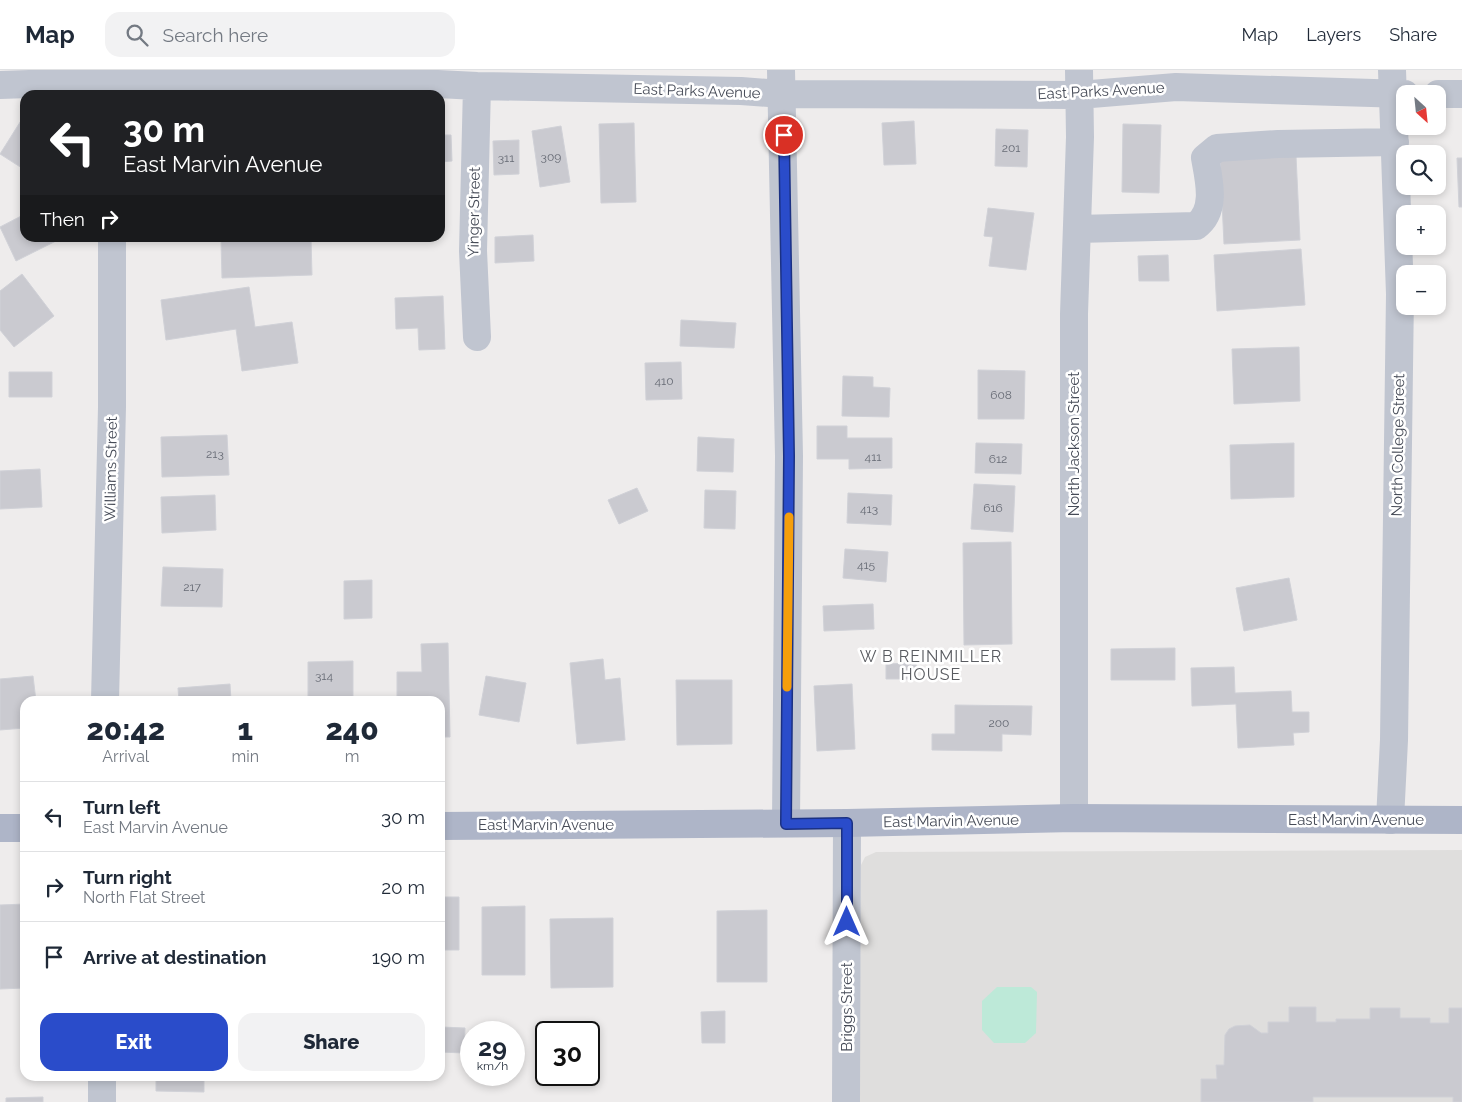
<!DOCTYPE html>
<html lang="en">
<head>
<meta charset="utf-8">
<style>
  :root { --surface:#fff; --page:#f2f2f3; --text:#1f2937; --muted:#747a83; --line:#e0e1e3; --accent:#2a4cca }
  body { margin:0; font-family:Raleway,sans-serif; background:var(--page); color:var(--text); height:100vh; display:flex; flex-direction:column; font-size:19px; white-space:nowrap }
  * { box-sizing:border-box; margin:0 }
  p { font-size:16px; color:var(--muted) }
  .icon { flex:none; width:28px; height:28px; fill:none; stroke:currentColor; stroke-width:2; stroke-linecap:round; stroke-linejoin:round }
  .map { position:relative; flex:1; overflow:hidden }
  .side { position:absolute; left:20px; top:626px; width:425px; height:385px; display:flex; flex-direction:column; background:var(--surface); border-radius:15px; box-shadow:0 2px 8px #0003 }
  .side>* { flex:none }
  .hud { position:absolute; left:20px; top:20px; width:425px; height:152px; border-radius:15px; box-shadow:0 2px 8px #0003; background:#202124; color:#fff; overflow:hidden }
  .needle { width:32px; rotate:153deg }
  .tools { position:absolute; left:1396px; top:15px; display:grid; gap:10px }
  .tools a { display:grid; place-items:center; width:50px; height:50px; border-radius:10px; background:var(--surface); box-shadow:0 2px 8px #0003; font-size:25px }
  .speed { position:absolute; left:460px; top:951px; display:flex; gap:10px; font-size:25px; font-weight:700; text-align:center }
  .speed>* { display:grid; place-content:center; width:65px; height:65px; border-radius:50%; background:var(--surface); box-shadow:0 2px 8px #0003; line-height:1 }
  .speed small { font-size:12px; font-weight:400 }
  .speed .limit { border:2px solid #111; border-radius:8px; background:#fff; color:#111 }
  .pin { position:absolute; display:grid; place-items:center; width:42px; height:42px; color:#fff; margin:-21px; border:2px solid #fff; border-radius:50%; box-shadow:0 1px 5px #0007 }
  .me { position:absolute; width:55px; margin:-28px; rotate:0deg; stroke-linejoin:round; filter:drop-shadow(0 0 4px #0008) }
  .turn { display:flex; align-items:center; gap:18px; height:105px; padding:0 20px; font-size:22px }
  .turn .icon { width:65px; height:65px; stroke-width:2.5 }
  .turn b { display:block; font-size:35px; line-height:42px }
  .then { display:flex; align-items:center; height:48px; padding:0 20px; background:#0003; gap:10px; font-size:19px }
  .eta { display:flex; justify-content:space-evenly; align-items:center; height:85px; text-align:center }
  .eta b { font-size:30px; font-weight:800; line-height:35px }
  .cta { display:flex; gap:10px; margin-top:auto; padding:10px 20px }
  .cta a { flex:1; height:58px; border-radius:15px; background:var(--accent); color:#fff; font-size:20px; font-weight:800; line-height:58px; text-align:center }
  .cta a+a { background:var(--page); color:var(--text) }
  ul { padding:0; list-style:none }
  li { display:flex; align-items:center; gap:15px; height:70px; padding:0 20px; border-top:1px solid var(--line) }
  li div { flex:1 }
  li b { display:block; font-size:19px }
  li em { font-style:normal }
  header { display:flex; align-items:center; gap:30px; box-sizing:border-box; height:70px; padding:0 25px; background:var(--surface); border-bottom:1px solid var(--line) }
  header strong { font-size:24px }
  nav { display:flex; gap:28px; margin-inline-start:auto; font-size:18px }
  .search { width:350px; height:45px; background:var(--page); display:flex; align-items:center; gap:12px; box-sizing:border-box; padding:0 18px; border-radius:15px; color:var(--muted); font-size:19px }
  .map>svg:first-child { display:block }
  .education { fill:#dfdedd }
  .green { fill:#bde9d8 }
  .building { fill:#cacad0; stroke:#d0d1d7 }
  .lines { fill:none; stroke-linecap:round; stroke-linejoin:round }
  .minor { stroke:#c0c5d0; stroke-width:28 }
  .major { stroke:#aeb5c8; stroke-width:28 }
  .route-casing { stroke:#1b3183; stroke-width:12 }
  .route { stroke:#2a4cca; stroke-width:9 }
  .slow { stroke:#f59e0b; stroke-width:9 }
  .labels { text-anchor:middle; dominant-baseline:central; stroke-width:5; stroke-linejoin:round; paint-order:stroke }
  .number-label { font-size:12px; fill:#676b75 }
  .street-label { font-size:15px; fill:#464b57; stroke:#fff }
  .neighbourhood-label { font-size:16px; letter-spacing:1px; fill:#595b60; stroke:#fff }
</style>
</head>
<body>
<header>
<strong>Map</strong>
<div class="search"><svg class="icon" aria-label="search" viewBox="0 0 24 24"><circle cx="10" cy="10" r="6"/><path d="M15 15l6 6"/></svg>Search here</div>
<nav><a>Map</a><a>Layers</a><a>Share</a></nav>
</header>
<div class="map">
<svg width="1462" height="1032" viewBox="0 0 1462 1032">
  <rect width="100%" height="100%" fill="#eeecec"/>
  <path class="education" d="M1462,780V1032H859L861,795L865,787L876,782Z"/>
  <path class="green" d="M997,917H1031L1037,922L1036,963L1025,973H994L982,960V931Z"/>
  <path class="building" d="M22,49L25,51V100L0,84Z
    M914,51L916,94L884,95L882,53Z
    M634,53L636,132L601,133L599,54Z
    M1123,54L1161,55L1159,123L1122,122Z
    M561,56L570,112L540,117L532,61Z
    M996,59L1028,60L1027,97L995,96Z
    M440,65H451L452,91L440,92Z
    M519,70V104L494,105L493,71Z
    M1296,86L1300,170L1224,174L1220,90Z
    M1457,88H1462V137H1459Z
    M988,138L1034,143L1026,200L989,196L993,167L984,166Z
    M25,144V168L60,169L16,191L0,157Z
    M533,165L534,191L495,193V167Z
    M277,168H311L312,205L222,208L221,171Z
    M1301,179L1305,235L1217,241L1214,185Z
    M1168,185L1169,211H1139L1138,186Z
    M22,204L54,246L14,277L0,260V221Z
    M249,217L255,257L292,252L298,293L242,301L236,259L166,270L161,230Z
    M443,226L445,279L419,280L418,258L396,259L395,228Z
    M681,250L736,253L734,278L680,276Z
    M1299,277L1300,331L1234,334L1232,279Z
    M681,292L682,329L646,330L645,293Z
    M978,300L1025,301L1024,349H978Z
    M9,302H52V327H9Z
    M843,306L873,307V317L890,318L889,347L842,346Z
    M817,356H847V368H892V398L849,399V389H817Z
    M227,365L229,405L162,407L161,367Z
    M698,367L734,369L733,402L697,401Z
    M976,373L1022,374L1021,404L975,403Z
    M1294,373V427L1231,429L1230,375Z
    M40,399L42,437L0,439V401Z
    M974,414L1015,416L1013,462L971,459Z
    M637,418L648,441L619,454L608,430Z
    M705,420L736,421L735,459L704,458Z
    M848,423L892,425L891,455L847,453Z
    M215,425L216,460L162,463L161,427Z
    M1011,472L1012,574L964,575L963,473Z
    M845,479L888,482L886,512L843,508Z
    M163,497L223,499L222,537L161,536Z
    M1289,508L1297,550L1244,561L1236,518Z
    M372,510V548L344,549V511Z
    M873,534L874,559L824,561L823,536Z
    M448,573L450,667H440V631H397V602H422L421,574Z
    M1175,578V610H1111V579Z
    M603,589L605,610L620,608L625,670L577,674L570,593Z
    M353,591V631H308V592Z
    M916,593L917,609H886V594Z
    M1234,597L1235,623L1291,621L1292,642H1309V662L1293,663L1294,675L1238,678L1236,634L1192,636L1191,598Z
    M33,606L36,631H25V658L0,660V609Z
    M486,606L526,613L519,652L479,645Z
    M676,610H732V674L677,675Z
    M230,614L231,631H179L178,618Z
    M852,614L855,679L817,681L814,616Z
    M955,635L1032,636L1031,665L1002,664V681L932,680V664H955Z
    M440,827H459V880H440Z
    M25,834V918L0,919V835Z
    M525,836V905H482V837Z
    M767,840V912H717V841Z
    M613,848V917L551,918L550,849Z
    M1289,937H1316V952H1336V949H1370V938H1400V948H1430V953H1449V938H1462V1032H1453V1027H1313V1032H1201V1009H1217L1216,995H1224L1225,965L1229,959L1235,956L1250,955L1261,963H1268V952H1289Z
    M725,941V973H702L701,942Z
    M441,957L465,958L464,983L440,982Z
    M156,1006H204V1022L156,1021Z
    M43,1027V1032H6V1028Z"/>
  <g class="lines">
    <path class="minor" d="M781,0L789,386L786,753
      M0,15L206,8L379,11L477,16L741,21L782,24L1079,25L1176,17L1405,24
      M477,16L473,181L477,267
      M1438,24H1462
      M1077,159L1196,156C1217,141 1209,110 1205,88L1217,78L1278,74L1395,72
      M105,631L112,337V168
      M1074,748V244L1080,67L1079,0
      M1390,750L1394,670L1400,224L1392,0
      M102,1032V1006
      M846,1032L847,753"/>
    <path class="major" d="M440,756L847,753L1074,748L1462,750
      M0,758H25"/>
  </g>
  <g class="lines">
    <defs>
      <path id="route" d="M784,65L789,386L786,754L847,753V852"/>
    </defs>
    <use href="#route" class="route-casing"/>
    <use href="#route" class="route"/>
    <path class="slow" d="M787,617L789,447"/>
  </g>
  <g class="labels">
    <g class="number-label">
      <text x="1011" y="78">201</text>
      <text x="551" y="87">309</text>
      <text x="506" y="88">311</text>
      <text x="664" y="311">410</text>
      <text x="1001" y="325">608</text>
      <text x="215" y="384">213</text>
      <text x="873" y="387">411</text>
      <text x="998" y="389">612</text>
      <text x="993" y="438">616</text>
      <text x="869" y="439">413</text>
      <text x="866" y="495">415</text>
      <text x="192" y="517">217</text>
      <text x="324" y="606">314</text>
      <text x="999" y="653">200</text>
    </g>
    <g class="street-label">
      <text transform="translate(697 21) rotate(2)">East Parks Avenue</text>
      <text transform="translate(1101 21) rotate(-3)">East Parks Avenue</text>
      <text transform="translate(474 142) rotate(-89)">Yinger Street</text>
      <text transform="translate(1074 374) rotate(-90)">North Jackson Street</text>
      <text transform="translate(1398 375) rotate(-89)">North College Street</text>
      <text transform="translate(111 399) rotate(-89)">Williams Street</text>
      <text x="1356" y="750">East Marvin Avenue</text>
      <text transform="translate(951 751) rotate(-1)">East Marvin Avenue</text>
      <text x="546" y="755">East Marvin Avenue</text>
      <text transform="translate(847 937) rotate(-90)">Briggs Street</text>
    </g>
    <g class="neighbourhood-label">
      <text x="931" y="586">W B REINMILLER<tspan x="931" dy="18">HOUSE</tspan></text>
    </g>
  </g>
</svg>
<div class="tools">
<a><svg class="needle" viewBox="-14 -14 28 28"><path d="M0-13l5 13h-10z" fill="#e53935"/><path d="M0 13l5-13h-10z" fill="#747a83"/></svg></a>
<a><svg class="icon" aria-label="search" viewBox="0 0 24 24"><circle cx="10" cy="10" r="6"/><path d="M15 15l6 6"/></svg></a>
<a>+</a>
<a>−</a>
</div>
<div class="speed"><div>29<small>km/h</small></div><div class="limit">30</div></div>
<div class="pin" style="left:784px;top:65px;background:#d93025"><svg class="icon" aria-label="arrive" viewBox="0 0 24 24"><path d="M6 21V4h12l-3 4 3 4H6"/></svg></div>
<svg class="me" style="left:847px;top:852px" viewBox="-20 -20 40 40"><path d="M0-17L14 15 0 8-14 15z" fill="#2a4cca" stroke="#fff" stroke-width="4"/></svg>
<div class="hud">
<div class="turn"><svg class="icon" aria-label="left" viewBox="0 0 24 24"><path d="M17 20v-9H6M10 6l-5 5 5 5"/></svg><div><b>30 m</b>East Marvin Avenue</div></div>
<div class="then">Then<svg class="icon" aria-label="right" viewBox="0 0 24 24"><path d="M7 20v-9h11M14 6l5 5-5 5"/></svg></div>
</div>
<section class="side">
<div class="eta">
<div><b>20:42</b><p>Arrival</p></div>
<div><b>1</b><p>min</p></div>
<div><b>240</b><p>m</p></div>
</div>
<ul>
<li><svg class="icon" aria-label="left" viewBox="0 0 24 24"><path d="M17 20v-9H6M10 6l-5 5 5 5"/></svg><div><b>Turn left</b><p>East Marvin Avenue</p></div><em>30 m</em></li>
<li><svg class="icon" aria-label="right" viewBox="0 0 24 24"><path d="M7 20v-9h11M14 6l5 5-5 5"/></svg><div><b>Turn right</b><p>North Flat Street</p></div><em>20 m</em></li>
<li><svg class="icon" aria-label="arrive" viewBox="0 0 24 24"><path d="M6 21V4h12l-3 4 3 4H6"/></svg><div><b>Arrive at destination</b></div><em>190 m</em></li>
</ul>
<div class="cta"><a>Exit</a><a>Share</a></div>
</section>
</div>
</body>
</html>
